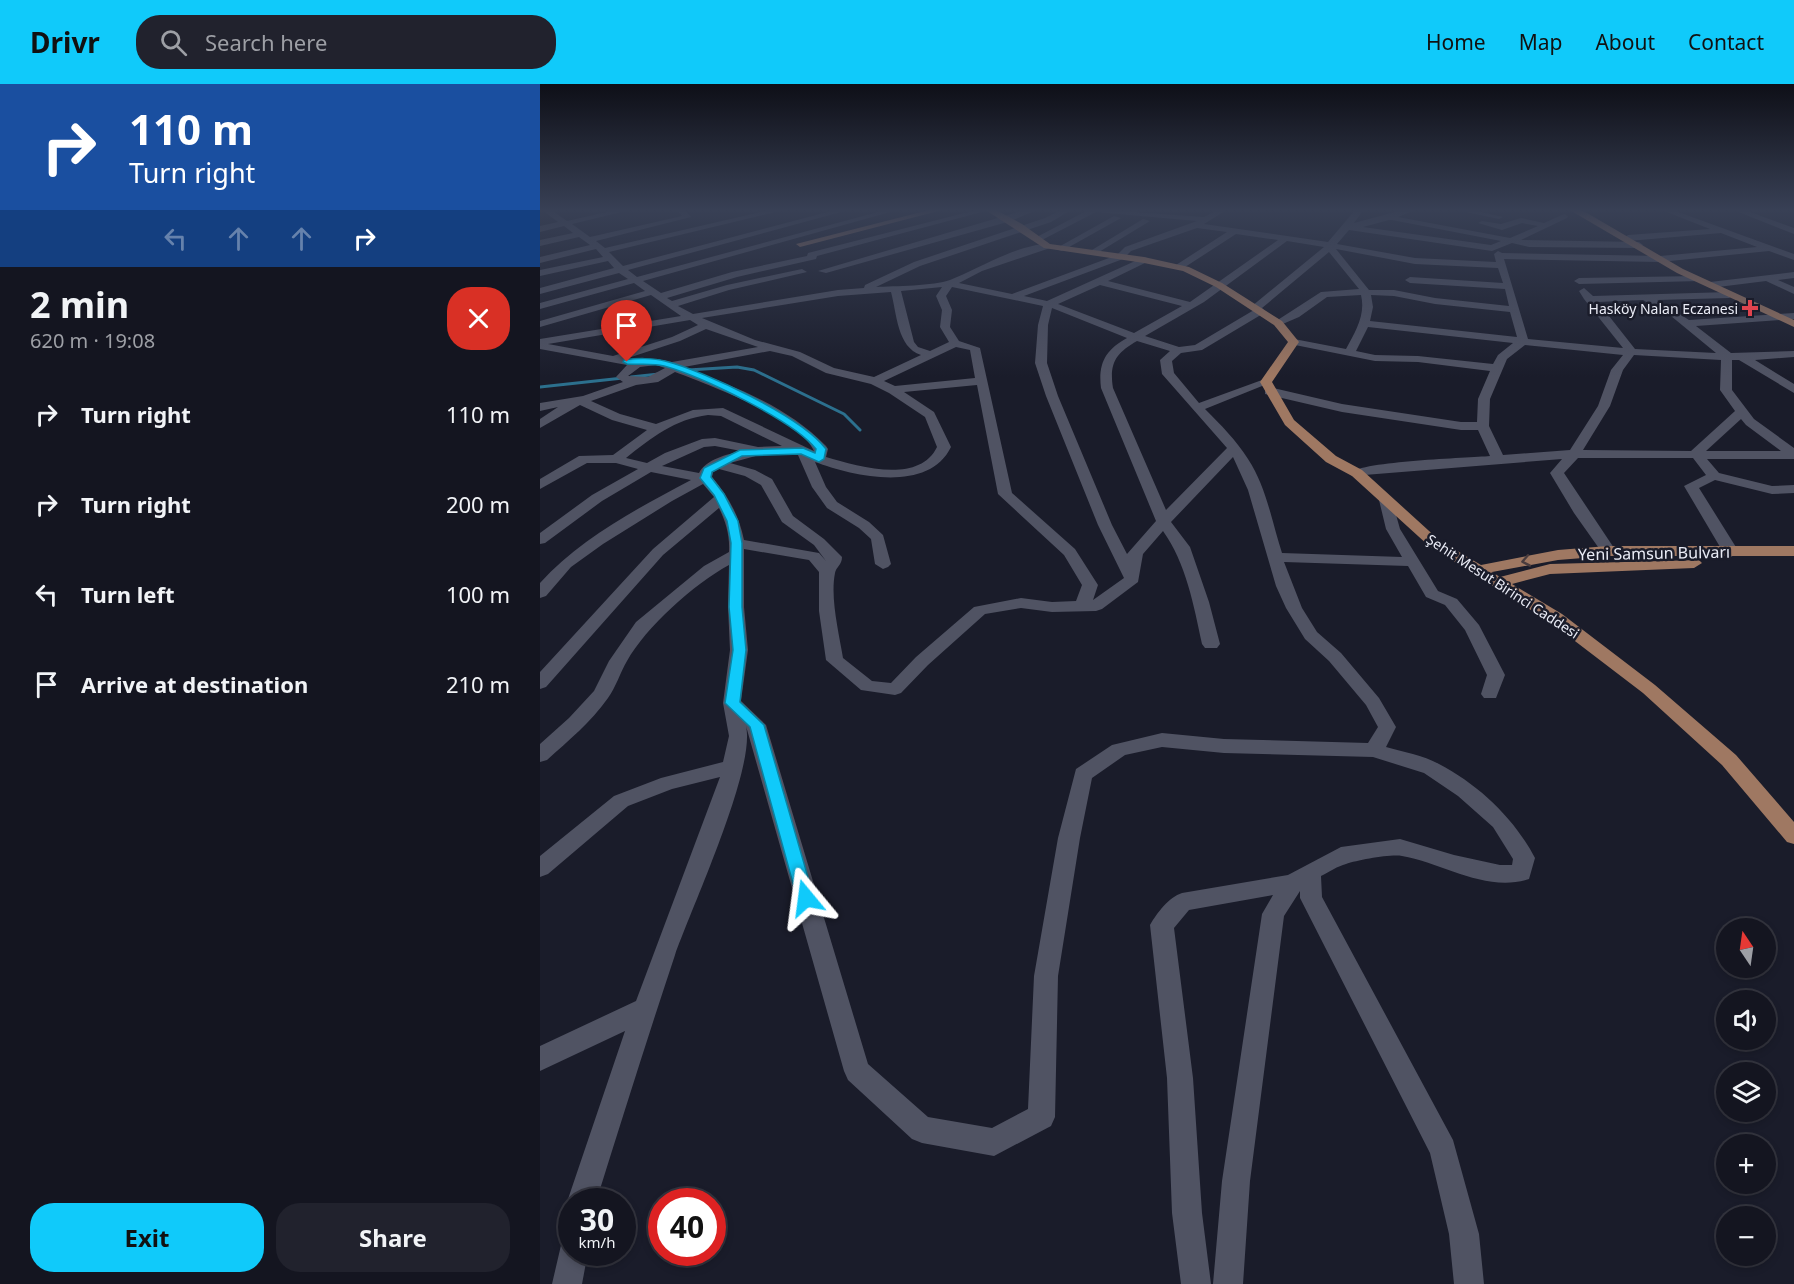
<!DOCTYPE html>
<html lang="en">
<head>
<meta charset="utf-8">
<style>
  :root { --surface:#141520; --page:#21222d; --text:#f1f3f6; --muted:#9d9fa5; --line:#33343e; --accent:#10cafa }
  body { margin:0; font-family:"Noto Sans",sans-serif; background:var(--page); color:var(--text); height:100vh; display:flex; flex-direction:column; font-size:22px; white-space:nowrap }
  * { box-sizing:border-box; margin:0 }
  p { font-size:20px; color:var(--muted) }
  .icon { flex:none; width:33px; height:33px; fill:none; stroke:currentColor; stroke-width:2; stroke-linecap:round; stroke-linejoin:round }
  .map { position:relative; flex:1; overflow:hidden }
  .side { display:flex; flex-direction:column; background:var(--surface); width:540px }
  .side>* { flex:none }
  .guide { background:#1a4fa0; color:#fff; overflow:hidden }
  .needle { width:39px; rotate:347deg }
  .controls { position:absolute; left:1176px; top:834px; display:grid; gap:12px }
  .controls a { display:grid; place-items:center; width:60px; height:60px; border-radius:50%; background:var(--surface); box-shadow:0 3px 9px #0003,0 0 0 2px var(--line); font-size:30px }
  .speed { position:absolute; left:18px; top:1104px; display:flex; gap:12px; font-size:30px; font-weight:700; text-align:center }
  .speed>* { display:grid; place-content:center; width:78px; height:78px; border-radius:50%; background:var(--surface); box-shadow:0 3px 9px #0003,0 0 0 2px var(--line); line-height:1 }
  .speed small { font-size:15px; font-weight:400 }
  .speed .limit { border:9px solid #d22; background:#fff; color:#111 }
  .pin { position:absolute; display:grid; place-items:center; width:51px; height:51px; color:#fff; margin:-62px -26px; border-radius:50% 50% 50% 0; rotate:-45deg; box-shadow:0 0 6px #0007 }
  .pin .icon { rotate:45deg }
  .me { position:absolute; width:66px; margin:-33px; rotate:344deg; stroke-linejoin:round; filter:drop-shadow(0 0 4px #0008) }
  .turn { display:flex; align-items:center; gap:21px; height:126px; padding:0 30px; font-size:27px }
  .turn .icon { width:78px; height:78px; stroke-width:2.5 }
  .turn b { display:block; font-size:42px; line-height:51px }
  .lanes { display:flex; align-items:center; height:57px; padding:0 30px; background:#0003; justify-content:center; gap:30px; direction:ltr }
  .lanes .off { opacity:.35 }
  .round { display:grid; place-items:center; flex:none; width:63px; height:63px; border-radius:24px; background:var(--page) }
  .headline { display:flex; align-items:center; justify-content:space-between; height:102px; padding:0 30px }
  h1 { font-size:36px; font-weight:700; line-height:45px }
  .primary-button { display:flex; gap:12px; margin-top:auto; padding:12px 30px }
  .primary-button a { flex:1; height:69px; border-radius:24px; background:var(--accent); color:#111; font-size:24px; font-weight:700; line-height:69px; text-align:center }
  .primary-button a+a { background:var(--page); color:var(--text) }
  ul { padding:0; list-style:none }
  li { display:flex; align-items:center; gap:18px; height:90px; padding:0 30px }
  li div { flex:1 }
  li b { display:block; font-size:22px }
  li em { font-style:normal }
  header { display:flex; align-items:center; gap:36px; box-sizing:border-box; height:84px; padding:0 30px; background:var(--accent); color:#111 }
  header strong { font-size:28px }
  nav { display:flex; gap:33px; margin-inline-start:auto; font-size:21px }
  .search { width:420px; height:54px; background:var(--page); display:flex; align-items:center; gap:15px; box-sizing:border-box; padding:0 21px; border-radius:24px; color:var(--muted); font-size:22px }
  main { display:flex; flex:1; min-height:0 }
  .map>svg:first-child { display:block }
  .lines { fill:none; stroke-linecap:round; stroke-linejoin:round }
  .stream { stroke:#2c708e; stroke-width:3 }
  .minor { fill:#505363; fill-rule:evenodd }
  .major { fill:#9f7862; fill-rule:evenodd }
  .oneway { stroke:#493c3e }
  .route { fill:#10cafa; stroke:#0a83a2; stroke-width:1.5 }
  .health-dot { fill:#e0444e; stroke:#1a1c2a; stroke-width:2 }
  .labels { text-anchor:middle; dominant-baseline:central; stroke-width:5; stroke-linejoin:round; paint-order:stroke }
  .far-poi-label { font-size:14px; fill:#eaecf6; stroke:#1a1c2a; text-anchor:end }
  .far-street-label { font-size:14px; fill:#eaecf6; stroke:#1a1c2a }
  .street-label { font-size:16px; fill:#eaecf6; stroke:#1a1c2a }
</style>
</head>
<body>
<header>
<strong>Drivr</strong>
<div class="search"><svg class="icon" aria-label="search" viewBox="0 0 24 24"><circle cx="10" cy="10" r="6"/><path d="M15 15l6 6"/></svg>Search here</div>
<nav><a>Home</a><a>Map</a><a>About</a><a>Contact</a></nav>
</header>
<main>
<section class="side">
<div class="guide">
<div class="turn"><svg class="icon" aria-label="right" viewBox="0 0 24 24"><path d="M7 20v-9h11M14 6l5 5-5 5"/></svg><div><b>110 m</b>Turn right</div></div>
<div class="lanes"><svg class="icon off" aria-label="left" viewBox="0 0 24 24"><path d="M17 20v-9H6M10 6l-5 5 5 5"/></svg><svg class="icon off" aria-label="ahead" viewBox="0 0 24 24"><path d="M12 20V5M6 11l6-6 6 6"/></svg><svg class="icon off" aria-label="ahead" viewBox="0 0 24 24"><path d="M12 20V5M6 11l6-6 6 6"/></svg><svg class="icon" aria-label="right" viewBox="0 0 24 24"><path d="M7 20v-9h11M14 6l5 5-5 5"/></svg></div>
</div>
<div class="headline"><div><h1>2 min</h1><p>620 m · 19:08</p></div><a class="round" style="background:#d93025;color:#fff"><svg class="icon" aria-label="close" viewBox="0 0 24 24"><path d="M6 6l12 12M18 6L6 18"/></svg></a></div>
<ul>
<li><svg class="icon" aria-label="right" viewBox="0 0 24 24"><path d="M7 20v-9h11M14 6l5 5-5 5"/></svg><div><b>Turn right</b></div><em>110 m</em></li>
<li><svg class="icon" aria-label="right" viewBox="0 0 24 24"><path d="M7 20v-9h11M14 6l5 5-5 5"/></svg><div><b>Turn right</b></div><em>200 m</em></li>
<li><svg class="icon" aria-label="left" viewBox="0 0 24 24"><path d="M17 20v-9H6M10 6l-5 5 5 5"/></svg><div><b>Turn left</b></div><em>100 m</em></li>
<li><svg class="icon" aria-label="arrive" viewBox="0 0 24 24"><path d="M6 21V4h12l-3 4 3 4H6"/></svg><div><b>Arrive at destination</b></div><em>210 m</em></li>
</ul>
<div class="primary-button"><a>Exit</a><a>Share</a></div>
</section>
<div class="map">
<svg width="1254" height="1200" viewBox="0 0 1254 1200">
  <rect width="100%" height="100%" fill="#1a1c2a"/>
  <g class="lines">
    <path class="stream" d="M148,286L197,283L214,286L304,330L320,346
      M91,293L119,290
      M0,303L83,294"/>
    <path class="minor" d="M1,125H10L27,137L80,125H94L32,140L50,153L142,132L136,125H144L151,133L56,157L65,164L234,125H248L69,168L83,182L299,125H312L88,186L97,193L349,125H361L103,197L121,209L192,188L267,172L268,169L440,125H453L277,172L276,175L197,193L127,214L132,217L187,201L262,185L267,188L189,206L138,222L153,230L298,206L324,204L325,201L374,178L505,134L523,125H533L511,138L380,182L336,203C354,202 394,202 410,196C436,186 482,158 510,160V164L442,187L419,199L472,210L577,171L585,163L657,137L556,128L500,157L493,155L550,125L664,133L679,125H688L664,140L788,158L816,125H824L814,139L866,125H878L858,133L970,154L998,142L982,139L962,146L938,139L942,137L961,140L981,134L1004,139L1024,130L1028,132L1027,134L981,156L1099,158L1103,161L1099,164L989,163L972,159L952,167L809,146L797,160L875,174L956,178L954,170L958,167L962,169L1120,172L1217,163L1181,149L1088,157L1084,154L1088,151L1170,145L1119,125H1130L1254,170V176L1229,167L1120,178L964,175L988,255L1083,264L1044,215L1039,207L1044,204L1053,212L1189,208L1194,211L1189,214L1117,216L1149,236L1254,229V235L1156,242L1191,269L1254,267V273L1215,276L1254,300V309L1199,276H1192V306L1214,335L1254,364V375H1167L1179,389L1232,402L1254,401V409L1232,410L1175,396L1159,404L1199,468L1191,473L1183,468L1144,402L1166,391L1153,374H1038L1024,389L1076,467L1068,472L1063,470L1034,429L1010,389L1022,375L812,392L810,389C822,377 928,374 950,372L938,346H921L802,328L725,310V304L729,303L802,320L921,338H937L938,315L950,287L878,278L835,277L750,260L749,258L754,255L806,265C815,248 826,231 821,211L787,213L759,233L738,242L733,239L781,208L819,205L789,168L722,224L725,227L724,229L662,266L641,269L632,277L634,289L659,319L722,296L726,295L732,298L665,325C681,341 696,356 708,375C726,402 732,438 742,469L862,473L846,445L839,416L841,413H851L860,445L898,507L917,515L939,541L965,591L956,614H944L941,610L947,591L925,546L905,521L886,513L868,482L744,478L762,524L777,548L801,569L839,614L856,643L846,663C863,668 883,671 899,680C939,701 974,734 995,774L989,795C946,809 903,779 862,772C850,770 818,776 806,780C798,782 789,788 781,792L782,813L913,1056L939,1150L944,1200H914L909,1150L890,1069L760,814V807L744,832L710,1097L703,1200H673L682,1097L722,830L733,811L649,826L634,844L653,994L662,1129L671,1200H641L632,1129L627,994L610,841C617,829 629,813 642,809L748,791L801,763L860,755L914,771L960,781H972L973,775L953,743L918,712L884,689L833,673L684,669L622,663L585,671L552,694L540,754L518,892L515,1033L511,1042L454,1072L382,1059L372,1055L308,996L304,987L206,642C216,684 152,823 135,871C108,952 82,1035 56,1118H32L31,1128L27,1118L85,947L0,987V962L96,917L180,693L132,705L88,722L8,790L0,793V772L74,712L121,694L183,678L189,652L183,619L190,566L188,523L189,481C154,500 106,543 87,577C80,589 76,603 68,614C51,638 28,657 7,676L0,678V660L29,634L54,607L69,577L96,538L164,482L189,468C190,452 186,438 179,424L123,471L6,603L0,605V588L113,465L174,413L163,400L132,417L63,460L31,483L6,512L0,514V499C41,454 98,424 151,396L111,388L62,417L5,459L0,460V449L52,411L98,385L76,379H47L0,405V395L39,372L73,371L107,346L72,336L40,321L0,344V335L18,323L0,327V319L43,312L83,298L76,293L87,281L0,265V255L141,232L111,211L0,243V237L105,207L94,199L0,225V219L88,195L79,189L0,210V204L74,184L68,177L0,192V186L63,173L56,165L0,179V173L50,161L39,153L0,162V156L33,149L24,142L0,148V142L18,138ZM849,136H852L961,157L951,161L823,143ZM657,144L687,148L636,181V185H642L696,150L738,156L650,218L568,197L607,178V174L604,173L507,217L484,212L583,175L591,167ZM747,157L784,163L712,222L711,224L714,226L655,261L639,263L605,252L664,218ZM796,165L875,180L958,184L963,199L870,193L865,196L870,199L965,205L969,222L895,214L854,206H829ZM560,201L642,222L594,249L518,220ZM402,203L396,212L402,226L400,243L409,258L390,267L378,263L374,258L361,207ZM412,203L503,222L498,241L495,279L506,312L558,441L584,494L553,516L558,501L535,465L472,409L440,264L419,257L410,243L412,226L406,212ZM351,208C357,230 357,263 381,271L334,293L294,284L260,268L215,256L162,234L298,212ZM831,211L854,212L895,220L970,228L977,253L830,237L833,223ZM1103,216L1131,232L1176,269L1095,265L1058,218ZM512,224L587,254C565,266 558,280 561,304L616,437L587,470L572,441L518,312L507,279L508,241ZM150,236L158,241L132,253L73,272L8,260ZM828,243L973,259L958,271L953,280L878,272L835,271L816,267ZM166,245L218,263L132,278L116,275L101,277L88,274L140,257ZM597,257L630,267L620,276L622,290L687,364L626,426L573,304C569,279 576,269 597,257ZM985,261L1083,271L1071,286L1058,322L1030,366L963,371L949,342L950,315L967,275ZM416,263L430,266L435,294L355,302L344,297ZM230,267L252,272L286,289L331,300L349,309L385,333L397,363C379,401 317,382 286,373L288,365L286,362C247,322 195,303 144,283ZM1094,271L1181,276L1180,306L1195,327L1151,367L1043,366L1070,322L1083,286ZM116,281L125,284L108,293L88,292L100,283ZM135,288C169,301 259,334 274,367L183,324L153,326L116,340L80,330L51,317L96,301L118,298ZM437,301L458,410L524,471L542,501L536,517L512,518L481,514L434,523L376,573L351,599L332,597L303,574C299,549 290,514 295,489C296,483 302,481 302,473L284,455L253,432L232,395L215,386L190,379L223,370L258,371L272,403L287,424L319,444L331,455L335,480L343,485L348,483L351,480L343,451L329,438L297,418L286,403L275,378C313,392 388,410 411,363L394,328L364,308ZM168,331L181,332L242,362L218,363L175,354L162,355L125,369L107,379L86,374C111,354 135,335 168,331ZM1201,335L1206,341L1241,367H1166ZM175,362L201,367C188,370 165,376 159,389L122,382L164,363ZM693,373L708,406L736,502L746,524L765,555L789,577L826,621L838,643L828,659L684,655L622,649L572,661L536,685L518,754L494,892L488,1025L452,1044L388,1033L328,980L226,641L201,617L208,566L204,523V465L269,476L279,488V527L286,576L321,606L355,611L361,609L388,581L445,530L481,524L512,528L556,527L562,525L598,498L603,470L623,447C646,479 654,522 662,560L665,564H677L680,560L669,518L650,463L631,438ZM179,385L205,392L221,401L242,438L274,461L286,477L279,469L204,456C199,431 188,412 172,393L173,388Z
      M488,125H499L471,137L286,189L278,187Z
      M912,125H928L963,133L959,135Z
      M1191,125H1202L1254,144V150Z
      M574,132L581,134L522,167L515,165Z
      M603,135L610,137L554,171L547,169Z
      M1254,188V194L1238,196L1254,203V210L1226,197L1170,204L1165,201L1170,198Z
      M1157,192L1162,195L1160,197L1039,200L1034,197L1039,194Z
      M32,1154V1168H48L42,1200H12L22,1157Z"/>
    <path class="major" d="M393,125H406L260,163L256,160Z
      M444,125H454L482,140L510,160L604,173L649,183L682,199L742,237L759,258L732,298L754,336L796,372L822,386L899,456L941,481L1018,466L1068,462H1254V472H1068L1018,476L952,488L960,493L1010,480L1159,476L1162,479L1154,484L1010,490L972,500L1022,530L1115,601L1196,671L1254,738V760L1247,758L1182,681L1103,609L1010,538L889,462L812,392L786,378L745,341L720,298L748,258L734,241L676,203L643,187L604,179L504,164Z
      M1028,125H1038L1047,129L1143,185L1254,236V243L1137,189Z"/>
  </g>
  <defs><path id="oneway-chevron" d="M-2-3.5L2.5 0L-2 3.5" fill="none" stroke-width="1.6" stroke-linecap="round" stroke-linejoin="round" transform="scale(1.5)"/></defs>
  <use class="oneway" href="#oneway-chevron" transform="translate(986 477) rotate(169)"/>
  <linearGradient id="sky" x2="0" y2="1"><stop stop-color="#0e0f17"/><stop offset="0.43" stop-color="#384055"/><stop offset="1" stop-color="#384055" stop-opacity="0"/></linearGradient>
  <rect width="1254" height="293" fill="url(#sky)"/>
  <path class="route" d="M84,276C96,274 114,274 125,277C165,287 262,333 286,365L284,375L279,378L261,370L202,372L172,388L171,393L184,410L198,437L202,459V523L206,566L200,618L224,641L274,814L272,819L266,821L260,819L257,814L210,643L185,619L193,566L189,523L191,459L187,437L174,411L160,394L164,384L200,366L263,364L275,369L276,365C253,336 160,292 124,282C112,279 98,281 87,280L83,278Z"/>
  <path class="health-dot" d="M1207 215h6v6h6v6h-6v6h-6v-6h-6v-6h6z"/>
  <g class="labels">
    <g class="far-poi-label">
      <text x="1198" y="224">Hasköy Nalan Eczanesi</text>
    </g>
    <g class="far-street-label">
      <text transform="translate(963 502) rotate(33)">Şehit Mesut Birinci Caddesi</text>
    </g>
    <g class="street-label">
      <text transform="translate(1114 469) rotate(-1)">Yeni Samsun Bulvarı</text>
    </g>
  </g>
</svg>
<div class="controls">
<a><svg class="needle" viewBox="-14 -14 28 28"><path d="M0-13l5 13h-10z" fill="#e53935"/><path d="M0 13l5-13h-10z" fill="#9d9fa5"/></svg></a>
<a><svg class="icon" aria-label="sound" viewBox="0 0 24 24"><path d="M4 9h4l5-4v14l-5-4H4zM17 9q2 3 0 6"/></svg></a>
<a><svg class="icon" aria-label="layers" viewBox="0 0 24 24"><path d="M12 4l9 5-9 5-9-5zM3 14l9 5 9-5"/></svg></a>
<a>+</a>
<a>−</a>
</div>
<div class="speed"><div>30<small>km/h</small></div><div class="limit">40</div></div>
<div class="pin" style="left:87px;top:278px;background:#d93025"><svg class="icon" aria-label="arrive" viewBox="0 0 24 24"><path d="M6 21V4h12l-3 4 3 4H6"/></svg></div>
<svg class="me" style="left:266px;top:814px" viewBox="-20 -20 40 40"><path d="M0-17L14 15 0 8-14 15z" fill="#10cafa" stroke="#fff" stroke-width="4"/></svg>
</div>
</main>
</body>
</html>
